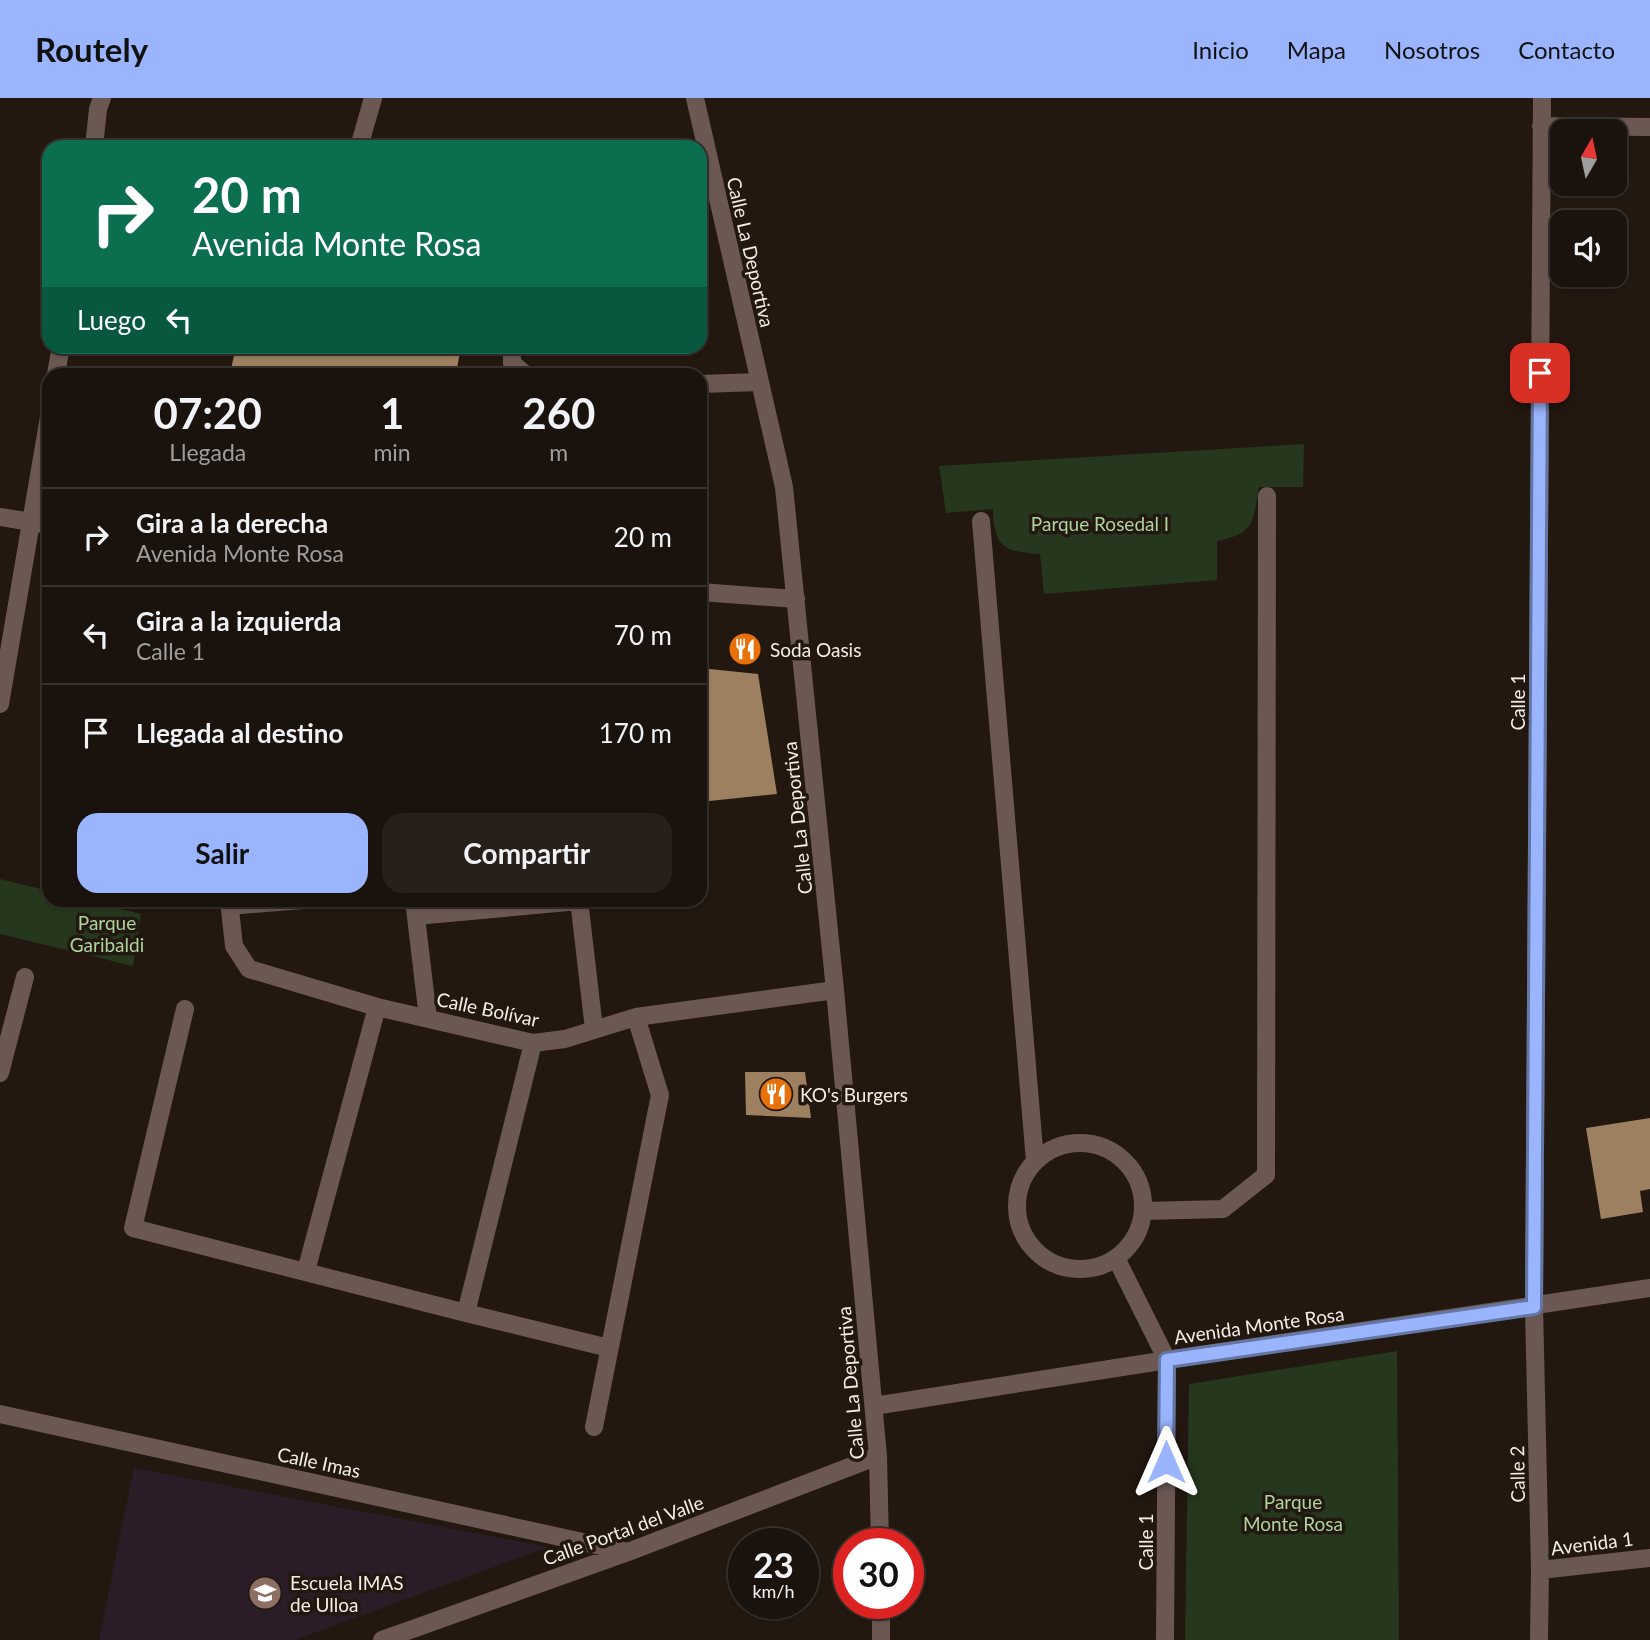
<!DOCTYPE html>
<html lang="es">
<head>
<meta charset="utf-8">
<style>
  :root { --surface:#1a120c; --page:#27201a; --text:#f1f3f6; --muted:#9f9e9d; --line:#38322d; --accent:#9ab5fd }
  body { margin:0; font-family:Lato,sans-serif; background:var(--page); color:var(--text); height:100vh; display:flex; flex-direction:column; font-size:26px; white-space:nowrap }
  * { box-sizing:border-box; margin:0 }
  p { font-size:23px; color:var(--muted) }
  .icon { flex:none; width:38px; height:38px; fill:none; stroke:currentColor; stroke-width:2; stroke-linecap:round; stroke-linejoin:round }
  .map { position:relative; flex:1; overflow:hidden }
  .panel { position:absolute; left:42px; top:270px; width:665px; height:539px; display:flex; flex-direction:column; background:var(--surface); border-radius:21px; box-shadow:0 2px 5px #0004,0 0 0 2px var(--line) }
  .panel>* { flex:none }
  .banner { position:absolute; left:42px; top:42px; width:665px; height:214px; border-radius:21px; box-shadow:0 2px 5px #0004,0 0 0 2px var(--line); background:#0b6e4f; color:#fff; overflow:hidden }
  .needle { width:46px; rotate:9deg }
  .fabs { position:absolute; left:1550px; top:21px; display:grid; gap:14px }
  .fabs a { display:grid; place-items:center; width:77px; height:77px; border-radius:14px; background:var(--surface); box-shadow:0 2px 5px #0004,0 0 0 2px var(--line); font-size:35px }
  .speed { position:absolute; left:728px; top:1430px; display:flex; gap:14px; font-size:35px; font-weight:700; text-align:center }
  .speed>* { display:grid; place-content:center; width:91px; height:91px; border-radius:50%; background:var(--surface); box-shadow:0 2px 5px #0004,0 0 0 2px var(--line); line-height:1 }
  .speed small { font-size:18px; font-weight:400 }
  .speed .limit { border:10px solid #d22; background:#fff; color:#111 }
  .pin { position:absolute; display:grid; place-items:center; width:60px; height:60px; color:#fff; margin:-30px; border-radius:14px; box-shadow:0 4px 10px #0006 }
  .me { position:absolute; width:77px; margin:-38px; rotate:0deg; stroke-linejoin:round; filter:drop-shadow(0 0 5px #0008) }
  .turn { display:flex; align-items:center; gap:24px; height:147px; padding:0 35px; font-size:32px }
  .turn .icon { width:91px; height:91px; stroke-width:2.5 }
  .turn b { display:block; font-size:49px; line-height:60px }
  .then { display:flex; align-items:center; height:66px; padding:0 35px; background:#0003; gap:14px; font-size:26px }
  .eta { display:flex; justify-content:space-evenly; align-items:center; height:119px; text-align:center }
  .eta b { font-size:42px; font-weight:700; line-height:49px }
  .cta { display:flex; gap:14px; margin-top:auto; padding:14px 35px }
  .cta a { flex:1; height:80px; border-radius:21px; background:var(--accent); color:#111; font-size:28px; font-weight:700; line-height:80px; text-align:center }
  .cta a+a { background:var(--page); color:var(--text) }
  ul { padding:0; list-style:none }
  li { display:flex; align-items:center; gap:21px; height:98px; padding:0 35px; border-top:2px solid var(--line) }
  li div { flex:1 }
  li b { display:block; font-size:26px }
  li em { font-style:normal }
  header { display:flex; align-items:center; gap:42px; box-sizing:border-box; height:98px; padding:0 35px; background:var(--accent); color:#111 }
  header strong { font-size:33px }
  nav { display:flex; gap:38px; margin-inline-start:auto; font-size:24px }
  .map>svg:first-child { display:block }
  .education { fill:#2b1d28 }
  .green { fill:#25381d }
  .building { fill:#9d8060 }
  .lines { fill:none; stroke-linecap:round; stroke-linejoin:round }
  .minor { stroke:#6b5853; stroke-width:18 }
  .route-casing { stroke:#6476a4; stroke-width:18 }
  .route { stroke:#9ab5fd; stroke-width:12 }
  .labels { text-anchor:middle; dominant-baseline:central; stroke-width:7; stroke-linejoin:round; paint-order:stroke }
  .street-label { font-size:19px; fill:#f4ede7; stroke:#231810 }
  .park-label { font-size:19px; fill:#acd49c; stroke:#231810 }
  .poi-label { font-size:19px; fill:#f4ede7; stroke:#231810; text-anchor:start }
</style>
</head>
<body>
<header>
<strong>Routely</strong>
<nav><a>Inicio</a><a>Mapa</a><a>Nosotros</a><a>Contacto</a></nav>
</header>
<div class="map">
<svg width="1650" height="1542" viewBox="0 0 1650 1542">
  <rect width="100%" height="100%" fill="#231810"/>
  <path class="education" d="M134,1370L548,1449L295,1542H99Z"/>
  <path class="green" d="M1304,346L1303,389H1259C1253,423 1255,436 1217,443V482L1044,496L1040,456C1004,454 994,449 993,411L946,415L939,368Z
    M0,781L49,793V802H82L141,816L133,868L0,836Z
    M1397,1253L1399,1542H1185L1189,1286Z"/>
  <path class="building" d="M236,248H461L456,276H230Z
    M700,570L758,576L777,696L700,704Z
    M745,974H805L811,1020L746,1017Z
    M1650,1020V1091L1640,1093L1643,1114L1601,1121L1586,1030Z"/>
  <g class="lines">
    <path class="minor" d="M695,0L784,389L835,892L878,1358L880,1446
      M1541,28L1650,29
      M94,49L98,11L102,0
      M359,49L373,0
      M512,248V265L525,276
      M56,276L61,248
      M700,286L759,284
      M0,419L49,427
      M981,423L1035,1063
      M700,494L796,501
      M0,606L49,319
      M229,802L234,848L249,871L377,909L533,945L565,941L636,919L835,892
      M414,802L428,920
      M579,802L594,931
      M229,808L303,802
      M416,818L579,803
      M185,911L133,1130L466,1215L533,945
      M0,975L25,879
      M1017 1108a63 63 0 1 1 126 0a63 63 0 1 1-126 0Z
      M1144,1113L1223,1111L1266,1077L1267,398
      M1116,1160L1167,1262L1165,1542
      M306,1173L377,909
      M466,1215L609,1250
      M874,1308L1167,1262L1650,1190
      M0,1316L628,1454
      M594,1329L660,997L636,919
      M1540,1472L1650,1460
      M881,1505V1542
      M382,1542L628,1454L878,1358
      M1539,1542L1540,1472L1534,1209L1542,0"/>
  </g>
  <g class="lines">
    <defs>
      <path id="route" d="M1166,1364L1167,1262L1534,1209L1540,275"/>
    </defs>
    <use href="#route" class="route-casing"/>
    <use href="#route" class="route"/>
  </g>
  <defs>
    <symbol id="restaurant-disc" viewBox="-11 -11 22 22"><circle r="9.5" fill="#e8710a" stroke="#231810"/><path d="M-5-6h1v4h1v-4h1v4h1v-4h1v5L-1.5 .5V6h-2V.5L-5-1ZM5-6V6H3V1.5H1.5Q1.5-4 5-6Z" fill="#fff"/></symbol>
    <symbol id="school-disc" viewBox="-11 -11 22 22"><circle r="9.5" fill="#8d6e63" stroke="#231810"/><path d="M0-5L7-2L0 1L-7-2ZM-4 1L0 2.5L4 1V4Q0 6-4 4Z" fill="#fff"/></symbol>
  </defs>
  <g fill-rule="evenodd">
    <use href="#restaurant-disc" x="726" y="532" width="38" height="38"/>
    <use href="#restaurant-disc" x="757" y="977" width="38" height="38"/>
    <use href="#school-disc" x="246" y="1476" width="38" height="38"/>
  </g>
  <g class="labels">
    <g class="street-label">
      <text transform="translate(751 154) rotate(77)">Calle La Deportiva</text>
      <text transform="translate(1517 604) rotate(-90)">Calle 1</text>
      <text transform="translate(797 720) rotate(-96)">Calle La Deportiva</text>
      <text transform="translate(488 911) rotate(12)">Calle Bolívar</text>
      <text transform="translate(1259 1227) rotate(-8)">Avenida Monte Rosa</text>
      <text transform="translate(850 1285) rotate(-95)">Calle La Deportiva</text>
      <text transform="translate(319 1364) rotate(12)">Calle Imas</text>
      <text transform="translate(1517 1376) rotate(-91)">Calle 2</text>
      <text transform="translate(623 1432) rotate(-20)">Calle Portal del Valle</text>
      <text transform="translate(1145 1444) rotate(-90)">Calle 1</text>
      <text transform="translate(1592 1445) rotate(-7)">Avenida 1</text>
    </g>
    <g class="park-label">
      <text x="1100" y="425">Parque Rosedal I</text>
      <text x="107" y="824">Parque<tspan x="107" dy="22">Garibaldi</tspan></text>
      <text x="1293" y="1403">Parque<tspan x="1293" dy="22">Monte Rosa</tspan></text>
    </g>
    <g class="poi-label">
      <text x="770" y="551">Soda Oasis</text>
      <text x="800" y="996">KO's Burgers</text>
      <text x="290" y="1484">Escuela IMAS<tspan x="290" dy="22">de Ulloa</tspan></text>
    </g>
  </g>
</svg>
<div class="fabs">
<a><svg class="needle" viewBox="-14 -14 28 28"><path d="M0-13l5 13h-10z" fill="#e53935"/><path d="M0 13l5-13h-10z" fill="#9f9e9d"/></svg></a>
<a><svg class="icon" aria-label="sound" viewBox="0 0 24 24"><path d="M4 9h4l5-4v14l-5-4H4zM17 9q2 3 0 6"/></svg></a>
</div>
<div class="speed"><div>23<small>km/h</small></div><div class="limit">30</div></div>
<div class="pin" style="left:1540px;top:275px;background:#d93025"><svg class="icon" aria-label="arrive" viewBox="0 0 24 24"><path d="M6 21V4h12l-3 4 3 4H6"/></svg></div>
<svg class="me" style="left:1166px;top:1364px" viewBox="-20 -20 40 40"><path d="M0-17L14 15 0 8-14 15z" fill="#9ab5fd" stroke="#fff" stroke-width="4"/></svg>
<div class="banner">
<div class="turn"><svg class="icon" aria-label="right" viewBox="0 0 24 24"><path d="M7 20v-9h11M14 6l5 5-5 5"/></svg><div><b>20 m</b>Avenida Monte Rosa</div></div>
<div class="then">Luego<svg class="icon" aria-label="left" viewBox="0 0 24 24"><path d="M17 20v-9H6M10 6l-5 5 5 5"/></svg></div>
</div>
<section class="panel">
<div class="eta">
<div><b>07:20</b><p>Llegada</p></div>
<div><b>1</b><p>min</p></div>
<div><b>260</b><p>m</p></div>
</div>
<ul>
<li><svg class="icon" aria-label="right" viewBox="0 0 24 24"><path d="M7 20v-9h11M14 6l5 5-5 5"/></svg><div><b>Gira a la derecha</b><p>Avenida Monte Rosa</p></div><em>20 m</em></li>
<li><svg class="icon" aria-label="left" viewBox="0 0 24 24"><path d="M17 20v-9H6M10 6l-5 5 5 5"/></svg><div><b>Gira a la izquierda</b><p>Calle 1</p></div><em>70 m</em></li>
<li><svg class="icon" aria-label="arrive" viewBox="0 0 24 24"><path d="M6 21V4h12l-3 4 3 4H6"/></svg><div><b>Llegada al destino</b></div><em>170 m</em></li>
</ul>
<div class="cta"><a>Salir</a><a>Compartir</a></div>
</section>
</div>
</body>
</html>
